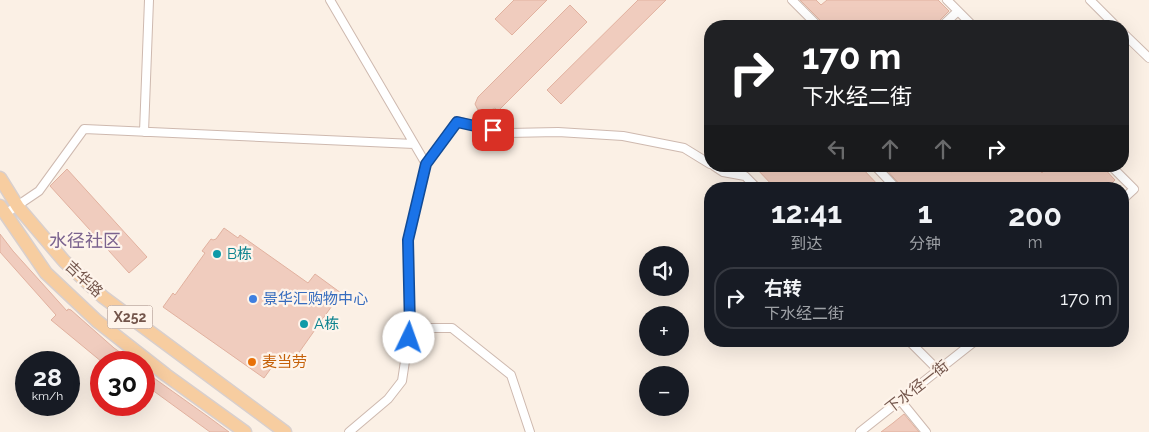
<!DOCTYPE html>
<html lang="zh">
<head>
<meta charset="utf-8">
<style>
  :root { --surface:#171b24; --page:#20242c; --text:#f1f3f6; --muted:#9ea1a6; --line:#363941 }
  body { margin:0; font-family:Raleway,"Noto Sans SC",sans-serif; background:var(--page); color:var(--text); height:100vh; display:flex; flex-direction:column; font-size:19px; white-space:nowrap }
  * { box-sizing:border-box; margin:0 }
  p { font-size:16px; color:var(--muted) }
  .icon { flex:none; width:28px; height:28px; fill:none; stroke:currentColor; stroke-width:2; stroke-linecap:round; stroke-linejoin:round }
  .map { position:relative; flex:1; overflow:hidden }
  .drawer { position:absolute; left:704px; top:182px; width:425px; height:165px; display:flex; flex-direction:column; background:var(--surface); border-radius:20px; box-shadow:0 5px 20px #0002 }
  .drawer>* { flex:none }
  .hud { position:absolute; left:704px; top:20px; width:425px; height:152px; border-radius:20px; box-shadow:0 5px 20px #0002; background:#202124; color:#fff; overflow:hidden }
  .fabs { position:absolute; left:639px; top:246px; display:grid; gap:10px }
  .fabs a { display:grid; place-items:center; width:50px; height:50px; border-radius:50%; background:var(--surface); box-shadow:0 5px 20px #0002; font-size:25px }
  .speed { position:absolute; left:15px; top:351px; display:flex; gap:10px; font-size:25px; font-weight:700; text-align:center }
  .speed>* { display:grid; place-content:center; width:65px; height:65px; border-radius:50%; background:var(--surface); box-shadow:0 5px 20px #0002; line-height:1 }
  .speed small { font-size:12px; font-weight:400 }
  .speed .limit { border:8px solid #d22; background:#fff; color:#111 }
  .pin { position:absolute; display:grid; place-items:center; width:42px; height:42px; color:#fff; margin:-21px; border-radius:10px; box-shadow:0 2px 8px #0006 }
  .me { position:absolute; width:55px; margin:-28px; rotate:3deg; stroke-linejoin:round; filter:drop-shadow(0 0 4px #0008) }
  .turn { display:flex; align-items:center; gap:18px; height:105px; padding:0 15px; font-size:22px }
  .turn .icon { width:65px; height:65px; stroke-width:2.5 }
  .turn b { display:block; font-size:35px; line-height:42px }
  .lanes { display:flex; align-items:center; height:48px; padding:0 15px; background:#0003; justify-content:center; gap:25px; direction:ltr }
  .lanes .off { opacity:.35 }
  .eta { display:flex; justify-content:space-evenly; align-items:center; height:85px; text-align:center }
  .eta b { font-size:30px; font-weight:700; line-height:35px }
  ul { padding:0; list-style:none }
  li { display:flex; align-items:center; gap:15px; height:62px; margin:0 10px 8px; padding:0 5px; border:2px solid var(--line); border-radius:20px }
  li div { flex:1 }
  li b { display:block; font-size:19px }
  li em { font-style:normal }
  .map>svg:first-child { display:block }
  .building { fill:#f0ccbe; stroke:#e1b19f }
  .lines { fill:none; stroke-linecap:round; stroke-linejoin:round }
  .minor-casing { stroke:#ceb9af; stroke-width:10 }
  .primary-casing { stroke:#d8cfcd; stroke-width:15 }
  .minor { stroke:#fff; stroke-width:8 }
  .primary { stroke:#f7cda0; stroke-width:12 }
  .route-casing { stroke:#114b97; stroke-width:12 }
  .route { stroke:#1a73e8; stroke-width:9 }
  .culture-dot { fill:#0f9aa8; stroke:#fef4eb; stroke-width:2 }
  .shop-dot { fill:#3f7fe0; stroke:#fef4eb; stroke-width:2 }
  .food-dot { fill:#e8710a; stroke:#fef4eb; stroke-width:2 }
  .labels { text-anchor:middle; dominant-baseline:central; stroke-width:4.5; stroke-linejoin:round; paint-order:stroke }
  .shield { fill:#fef4eb; stroke:#9d857b; stroke-width:1 }
  .shield-label { font-size:14px; font-weight:bold; fill:#73554b }
  .culture-label { font-size:15px; fill:#0d838f; stroke:#fef4eb; text-anchor:start }
  .street-label { font-size:15px; fill:#73554b; stroke:#fef4eb }
  .shop-label { font-size:15px; fill:#366cbe; stroke:#fef4eb; text-anchor:start }
  .food-label { font-size:15px; fill:#c56008; stroke:#fef4eb; text-anchor:start }
  .quarter-label { font-size:18px; fill:#7b638f; stroke:#fef4eb }
</style>
</head>
<body>
<div class="map">
<svg width="1149" height="432" viewBox="0 0 1149 432">
  <rect width="100%" height="100%" fill="#fbf0e5"/>
  <path class="building" d="M514,0H547L512,35L495,19Z
    M638,0H666L561,104L547,90Z
    M800,0H816L821,5L827,0H938L949,11L938,22L936,26H824L822,22Z
    M570,5L587,22L498,111L495,108L485,113L478,110L475,104L478,97Z
    M754,166H860L882,189H776Z
    M883,166H945L951,172L958,166H1035L1042,173L1048,166H1102L1115,180L1106,189H904Z
    M67,169L147,257L129,273L50,186Z
    M224,228L238,238L240,235L308,283L315,274L341,293L288,368L277,360L264,378L163,307L173,293L175,295L205,253L202,251L211,239L213,240L216,239Z
    M0,234L13,251L67,311L68,309L71,310L114,348L134,362H102L51,320L56,315L0,252Z
    M144,371L210,418L229,432H210L144,384Z
    M904,414L919,432H881L893,423Z"/>
  <g class="lines">
    <defs>
      <path id="minor" d="M330,0L426,164
        M792,0L818,26
        M947,0L973,26
        M1090,0L1116,26
        M942,26L958,11
        M1122,32L1149,58
        M144,132L149,0
        M714,166L723,172L745,176L758,189
        M875,166L897,189
        M1111,166L1134,189L1122,200
        M5,214L39,191L84,129L414,144
        M410,328H452L511,375L530,432
        M909,341L938,370
        M900,400L926,432
        M349,432L388,399L402,381L410,328L408,240L426,164L457,121L504,133L558,132L623,136L684,148L710,164
        M860,432L975,341"/>
      <path id="primary" d="M0,178L18,207L64,261L103,297L285,432
        M0,206L46,273L97,321L166,375L245,432"/>
    </defs>
    <use href="#minor" class="minor-casing"/>
    <use href="#primary" class="primary-casing"/>
    <use href="#minor" class="minor"/>
    <use href="#primary" class="primary"/>
  </g>
  <g class="lines">
    <defs>
      <path id="route" d="M409,338L410,328L408,240L426,164L457,122L493,130"/>
    </defs>
    <use href="#route" class="route-casing"/>
    <use href="#route" class="route"/>
  </g>
  <g class="culture-dot">
    <circle cx="217" cy="254" r="5"/>
    <circle cx="304" cy="324" r="5"/>
  </g>
  <circle class="shop-dot" cx="253" cy="299" r="5"/>
  <circle class="food-dot" cx="252" cy="362" r="5"/>
  <g class="labels">
    <rect class="shield" x="107.5" y="305.5" width="45" height="23" rx="4"/>
    <g class="shield-label">
      <text x="130" y="317">X252</text>
    </g>
    <g class="culture-label">
      <text x="227" y="254">B栋</text>
      <text x="314" y="324">A栋</text>
    </g>
    <g class="street-label">
      <text transform="translate(84 279) rotate(43)">吉华路</text>
      <text transform="translate(917 387) rotate(-38)">下水径一街</text>
    </g>
    <g class="shop-label">
      <text x="263" y="299">景华汇购物中心</text>
    </g>
    <g class="food-label">
      <text x="262" y="362">麦当劳</text>
    </g>
    <g class="quarter-label">
      <text x="85" y="240">水径社区</text>
    </g>
  </g>
</svg>
<div class="fabs">
<a><svg class="icon" aria-label="sound" viewBox="0 0 24 24"><path d="M4 9h4l5-4v14l-5-4H4zM17 9q2 3 0 6"/></svg></a>
<a>+</a>
<a>−</a>
</div>
<div class="speed"><div>28<small>km/h</small></div><div class="limit">30</div></div>
<div class="pin" style="left:493px;top:130px;background:#d93025"><svg class="icon" aria-label="arrive" viewBox="0 0 24 24"><path d="M6 21V4h12l-3 4 3 4H6"/></svg></div>
<svg class="me" style="left:409px;top:338px" viewBox="-20 -20 40 40"><circle r="19" fill="#fff"/><path d="M0-13L10 11 0 6-10 11z" fill="#1a73e8"/></svg>
<div class="hud">
<div class="turn"><svg class="icon" aria-label="right" viewBox="0 0 24 24"><path d="M7 20v-9h11M14 6l5 5-5 5"/></svg><div><b>170 m</b>下水经二街</div></div>
<div class="lanes"><svg class="icon off" aria-label="left" viewBox="0 0 24 24"><path d="M17 20v-9H6M10 6l-5 5 5 5"/></svg><svg class="icon off" aria-label="ahead" viewBox="0 0 24 24"><path d="M12 20V5M6 11l6-6 6 6"/></svg><svg class="icon off" aria-label="ahead" viewBox="0 0 24 24"><path d="M12 20V5M6 11l6-6 6 6"/></svg><svg class="icon" aria-label="right" viewBox="0 0 24 24"><path d="M7 20v-9h11M14 6l5 5-5 5"/></svg></div>
</div>
<section class="drawer">
<div class="eta">
<div><b>12:41</b><p>到达</p></div>
<div><b>1</b><p>分钟</p></div>
<div><b>200</b><p>m</p></div>
</div>
<ul>
<li><svg class="icon" aria-label="right" viewBox="0 0 24 24"><path d="M7 20v-9h11M14 6l5 5-5 5"/></svg><div><b>右转</b><p>下水经二街</p></div><em>170 m</em></li>
</ul>
</section>
</div>
</body>
</html>
